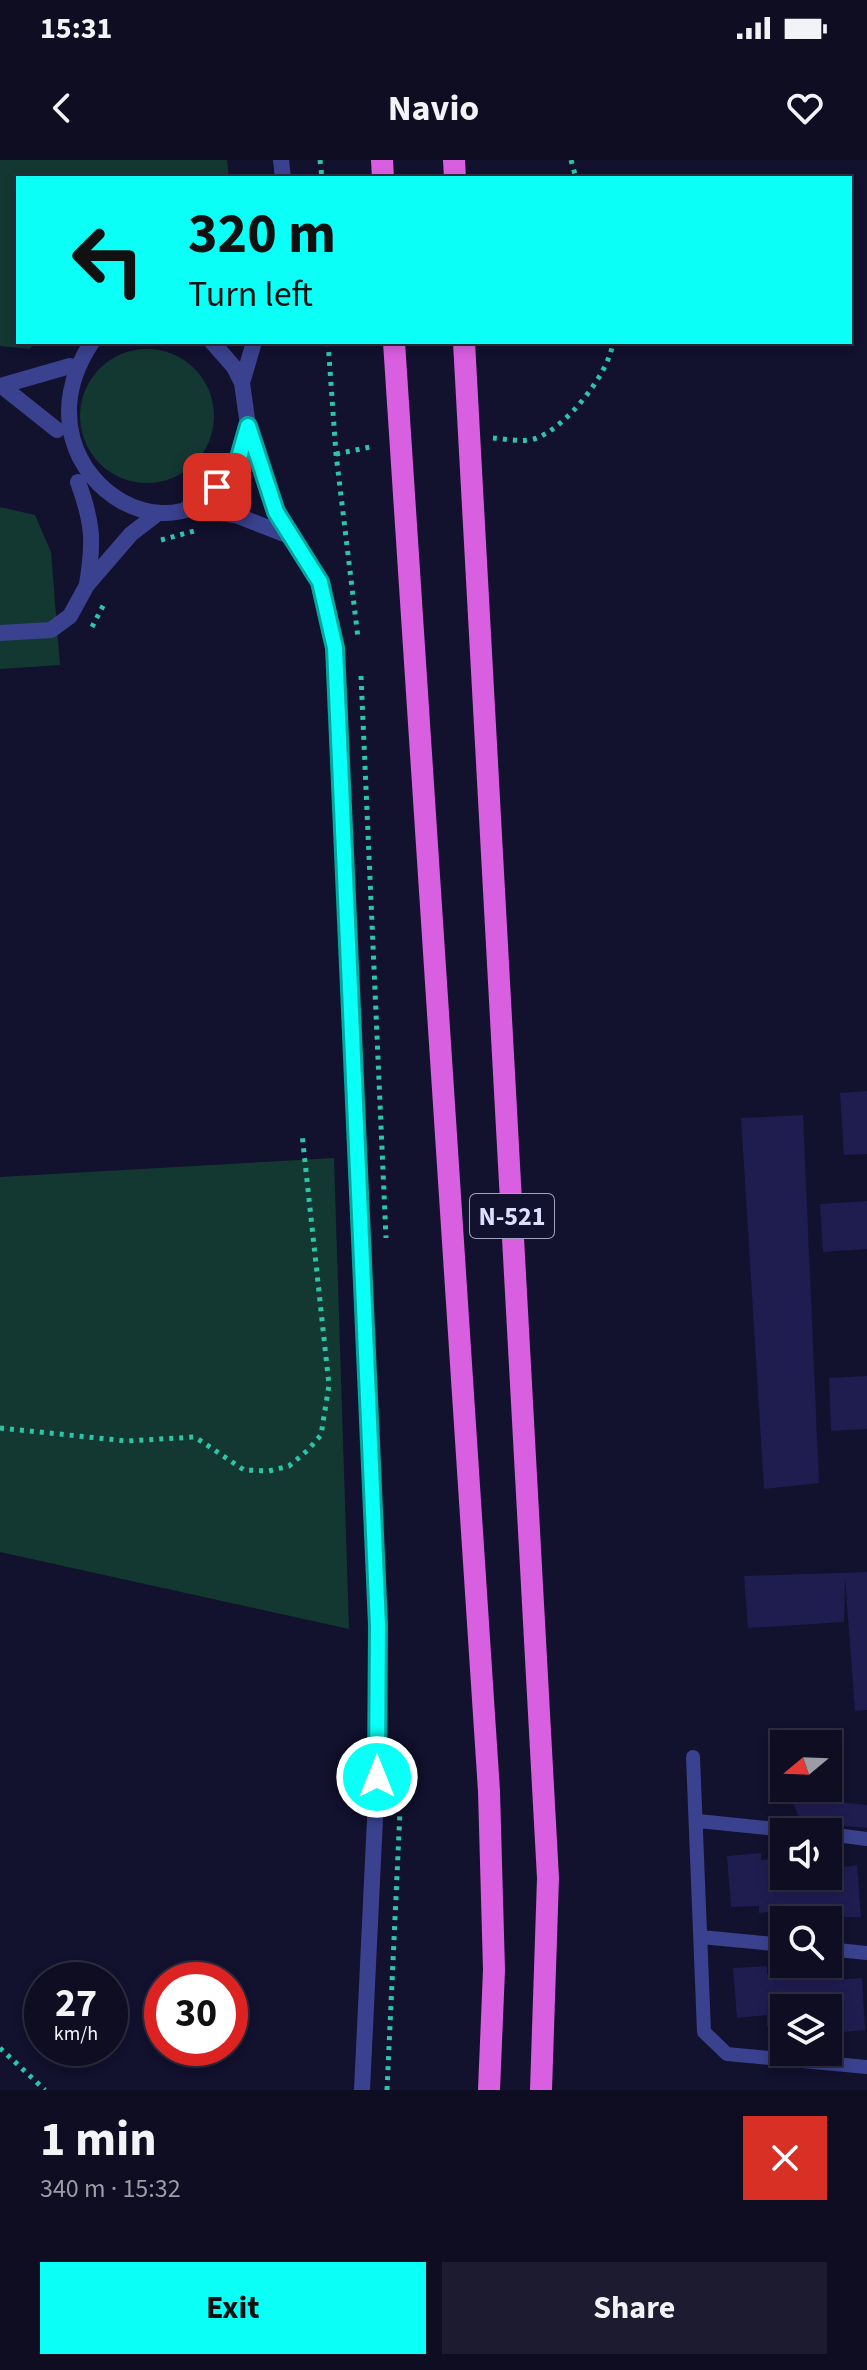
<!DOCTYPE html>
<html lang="en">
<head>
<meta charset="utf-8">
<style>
  :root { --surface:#0e0d22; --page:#1c1b2f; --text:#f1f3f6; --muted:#9b9ca5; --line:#2e2d40; --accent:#0afff6 }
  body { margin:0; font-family:"Source Sans 3",sans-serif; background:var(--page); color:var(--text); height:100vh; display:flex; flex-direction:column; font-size:30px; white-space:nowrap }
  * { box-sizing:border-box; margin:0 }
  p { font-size:26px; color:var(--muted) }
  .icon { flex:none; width:44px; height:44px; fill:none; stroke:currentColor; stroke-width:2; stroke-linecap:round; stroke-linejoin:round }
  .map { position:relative; height:1930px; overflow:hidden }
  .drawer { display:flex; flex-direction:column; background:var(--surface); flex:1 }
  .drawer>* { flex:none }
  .guide { position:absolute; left:16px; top:16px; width:836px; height:168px; border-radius:0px; box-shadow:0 4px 12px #0003,0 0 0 2px var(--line); background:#0afff6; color:#111; overflow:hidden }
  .needle { width:52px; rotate:251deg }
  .fabs { position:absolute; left:770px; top:1570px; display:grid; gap:16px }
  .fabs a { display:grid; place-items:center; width:72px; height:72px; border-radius:0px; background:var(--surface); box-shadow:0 4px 12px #0003,0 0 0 2px var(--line); font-size:40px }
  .speed { position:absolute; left:24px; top:1802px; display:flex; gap:16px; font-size:40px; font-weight:700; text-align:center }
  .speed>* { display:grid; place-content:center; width:104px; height:104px; border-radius:50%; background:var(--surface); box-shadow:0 4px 12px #0003,0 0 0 2px var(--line); line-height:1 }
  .speed small { font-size:20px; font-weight:400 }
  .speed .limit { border:12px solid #d22; background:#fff; color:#111 }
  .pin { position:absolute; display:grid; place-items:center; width:68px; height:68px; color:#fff; margin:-34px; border-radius:16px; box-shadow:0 4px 12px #0006 }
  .me { position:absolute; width:88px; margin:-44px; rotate:0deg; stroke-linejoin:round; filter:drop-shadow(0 0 6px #0008) }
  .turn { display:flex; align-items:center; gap:28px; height:168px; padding:0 40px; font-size:36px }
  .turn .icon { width:104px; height:104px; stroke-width:2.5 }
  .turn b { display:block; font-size:56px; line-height:68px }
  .round { display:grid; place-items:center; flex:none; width:84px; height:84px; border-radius:0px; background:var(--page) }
  .headline { display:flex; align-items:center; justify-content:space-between; height:136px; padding:0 40px }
  h1 { font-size:48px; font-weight:700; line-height:60px }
  .cta { display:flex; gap:16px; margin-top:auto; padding:16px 40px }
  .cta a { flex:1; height:92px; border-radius:0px; background:var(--accent); color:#111; font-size:32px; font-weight:700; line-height:92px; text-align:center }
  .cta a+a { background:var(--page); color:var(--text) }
  .status { display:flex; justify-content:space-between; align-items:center; height:56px; padding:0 40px; background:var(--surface); direction:ltr }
  .status svg { height:22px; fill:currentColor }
  header { display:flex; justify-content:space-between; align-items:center; height:104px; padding:0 40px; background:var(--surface); font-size:36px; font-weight:700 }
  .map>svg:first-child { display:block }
  .green { fill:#133832 }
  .building { fill:#1f1c50 }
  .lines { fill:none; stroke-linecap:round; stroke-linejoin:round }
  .path { stroke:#2cc5a7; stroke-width:5; stroke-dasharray:4 6; stroke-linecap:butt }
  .service { stroke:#3a428f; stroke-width:14 }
  .minor { stroke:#3a428f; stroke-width:16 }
  .trunk { stroke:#d85fdf; stroke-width:22 }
  .route-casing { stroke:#06a6a0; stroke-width:20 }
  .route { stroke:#0afff6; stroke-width:14 }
  .labels { text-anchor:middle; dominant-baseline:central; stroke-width:7; stroke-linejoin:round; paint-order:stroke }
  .shield { fill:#12112e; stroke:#a1a1c0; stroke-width:2 }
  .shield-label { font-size:26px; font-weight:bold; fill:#dedfff }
</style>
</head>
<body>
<div class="status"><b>15:31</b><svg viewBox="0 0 49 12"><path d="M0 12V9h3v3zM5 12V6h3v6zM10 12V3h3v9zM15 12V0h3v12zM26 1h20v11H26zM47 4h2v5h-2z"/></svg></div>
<header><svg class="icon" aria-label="back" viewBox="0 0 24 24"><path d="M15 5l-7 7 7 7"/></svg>Navio<svg class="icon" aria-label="heart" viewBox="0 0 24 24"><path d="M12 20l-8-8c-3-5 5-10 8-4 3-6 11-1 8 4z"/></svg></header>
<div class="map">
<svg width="867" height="1930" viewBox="0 0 867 1930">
  <rect width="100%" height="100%" fill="#12112e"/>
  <path class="green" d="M0,0H227L229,18H18V182H35L30,189L0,186Z
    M80 256a67 67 0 1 1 134 0a67 67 0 1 1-134 0Z
    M0,347L35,355L51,392L60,505L0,509Z
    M334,998L349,1469L0,1392V1017Z"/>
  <path class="building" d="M867,931V994L844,995L840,933Z
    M803,955L819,1323L764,1329L741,958Z
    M867,1041V1089L823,1092L820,1044Z
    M867,1216V1269L831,1271L829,1218Z
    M867,1412V1550L855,1551L845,1418L844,1462L748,1468L744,1416Z
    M790,1636L867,1645V1668L801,1662Z
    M761,1693V1700L784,1698V1716H828V1709L857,1705L861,1757H824L825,1751L793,1754L791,1749L759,1753V1746L731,1747L727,1696Z
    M767,1806V1814L800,1809L801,1815L830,1814L834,1820L862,1818L865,1870L832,1873L828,1848H784V1864L767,1866V1855L737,1858L733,1808Z"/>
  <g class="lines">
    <path class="path" d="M320,0L322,18
      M571,0L576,18
      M328,182L336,294L358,478
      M493,278C506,279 525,283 537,278C567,266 609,214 613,182
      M336,294L375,286
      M161,380L194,371
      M92,467L104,444
      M361,516L386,1078
      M0,1268L127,1281L195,1277L244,1310L269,1311L289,1306L308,1290L321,1275L329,1225L302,974
      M0,1888L45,1930
      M387,1930L400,1651"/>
    <path class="service" d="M693,1597L704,1872L727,1894L867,1907
      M698,1661L805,1672
      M828,1674L867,1679
      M701,1777L784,1785
      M828,1789L867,1793"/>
    <path class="minor" d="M281,0L283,18
      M92,182C0,321 212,440 248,267
      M212,182L234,207L242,223L248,266L269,336L320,422L335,488L378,1465L377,1617L362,1930
      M242,223L254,182
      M0,226L70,206
      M3,227L57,270
      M78,322C93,363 94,382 87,424
      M188,347L238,356L292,377
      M0,473L51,470L70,456L87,425L131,374L157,354"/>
    <path class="trunk" d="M382,0L383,18
      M454,0L455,18
      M394,182L489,1631L494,1810L489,1930
      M464,182L548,1718L541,1930"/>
  </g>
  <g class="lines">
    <defs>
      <path id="route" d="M217,327L238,301L248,266L276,352L320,422L335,488L378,1465L377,1617"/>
    </defs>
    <use href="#route" class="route-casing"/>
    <use href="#route" class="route"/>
  </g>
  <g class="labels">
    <rect class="shield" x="470" y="1034" width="84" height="44" rx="6"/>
    <g class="shield-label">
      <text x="512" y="1056">N-521</text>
    </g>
  </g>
</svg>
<div class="fabs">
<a><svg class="needle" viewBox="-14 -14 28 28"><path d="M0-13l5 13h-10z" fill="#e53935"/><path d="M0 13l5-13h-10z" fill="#9b9ca5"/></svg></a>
<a><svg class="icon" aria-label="sound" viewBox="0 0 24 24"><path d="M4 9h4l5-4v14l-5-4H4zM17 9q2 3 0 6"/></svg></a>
<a><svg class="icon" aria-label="search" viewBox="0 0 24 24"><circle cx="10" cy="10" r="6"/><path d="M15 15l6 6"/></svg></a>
<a><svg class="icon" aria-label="layers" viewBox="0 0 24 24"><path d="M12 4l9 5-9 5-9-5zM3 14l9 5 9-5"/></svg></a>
</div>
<div class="speed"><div>27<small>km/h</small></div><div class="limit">30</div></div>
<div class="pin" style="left:217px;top:327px;background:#d93025"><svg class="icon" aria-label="arrive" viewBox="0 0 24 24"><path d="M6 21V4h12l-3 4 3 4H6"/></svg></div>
<svg class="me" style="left:377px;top:1617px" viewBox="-20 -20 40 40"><circle r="17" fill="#0afff6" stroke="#fff" stroke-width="3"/><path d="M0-11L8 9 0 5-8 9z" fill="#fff"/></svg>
<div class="guide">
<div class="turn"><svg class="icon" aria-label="left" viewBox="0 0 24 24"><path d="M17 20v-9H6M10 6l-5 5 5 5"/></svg><div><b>320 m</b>Turn left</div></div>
</div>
</div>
<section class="drawer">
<div class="headline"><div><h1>1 min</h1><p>340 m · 15:32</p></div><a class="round" style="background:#d93025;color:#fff"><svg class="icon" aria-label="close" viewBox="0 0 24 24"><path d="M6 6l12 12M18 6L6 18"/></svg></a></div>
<div class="cta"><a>Exit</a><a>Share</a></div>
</section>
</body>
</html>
